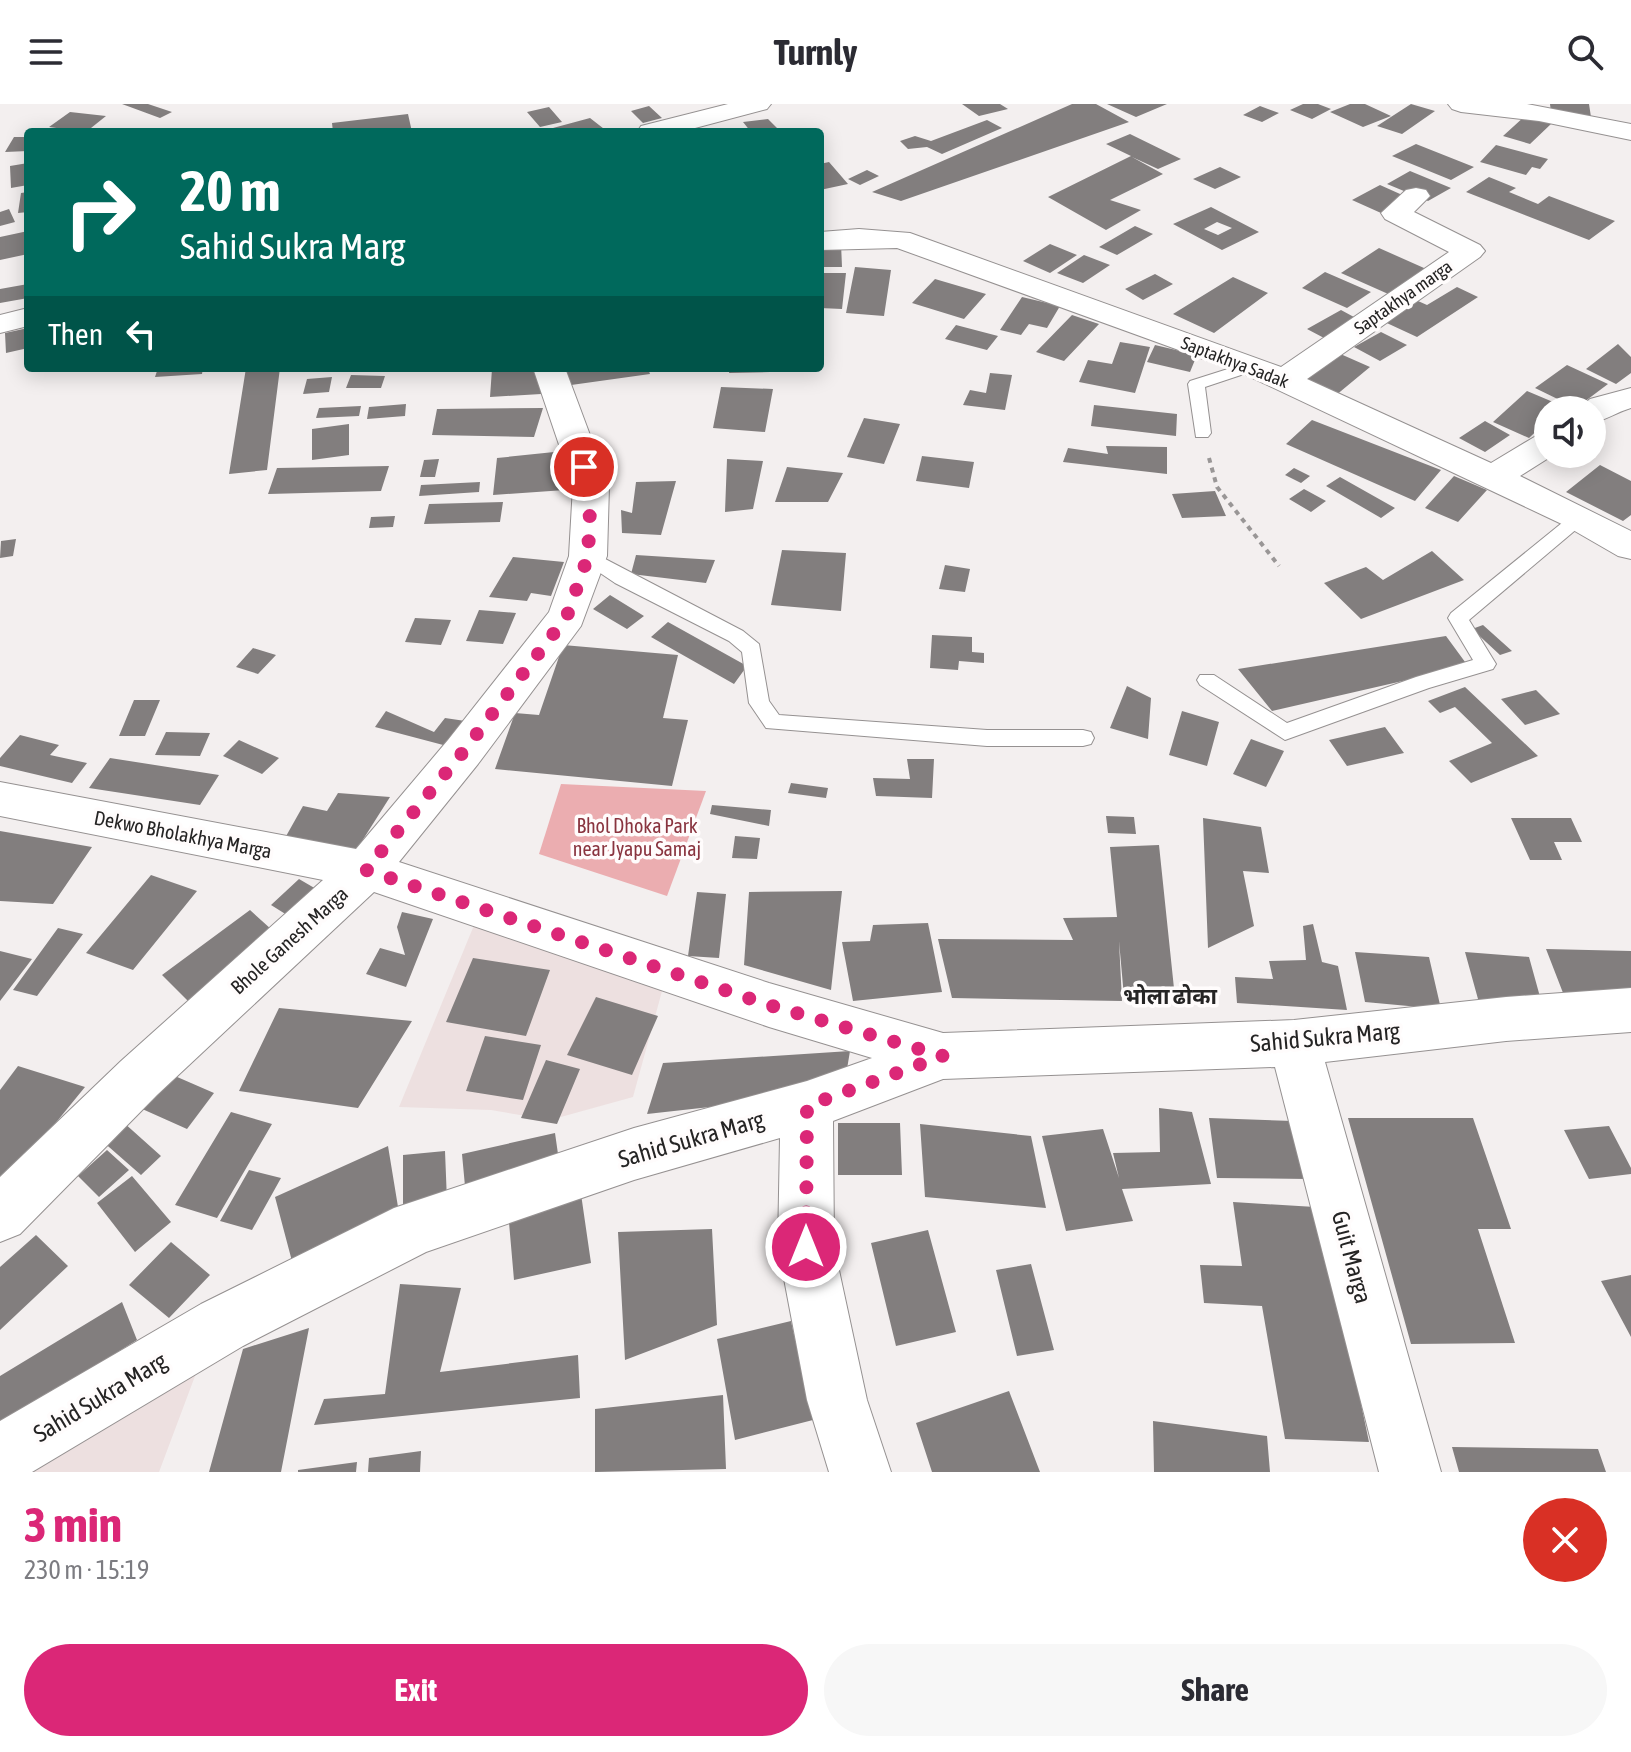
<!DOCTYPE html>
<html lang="en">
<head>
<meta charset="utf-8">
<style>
  :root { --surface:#fff; --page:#f7f7f7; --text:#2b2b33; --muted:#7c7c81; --accent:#db2777 }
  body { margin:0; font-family:"Asap Condensed","Noto Sans Devanagari",sans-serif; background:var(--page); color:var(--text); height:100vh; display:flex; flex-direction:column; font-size:30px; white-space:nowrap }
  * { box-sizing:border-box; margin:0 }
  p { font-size:26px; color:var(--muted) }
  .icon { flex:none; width:44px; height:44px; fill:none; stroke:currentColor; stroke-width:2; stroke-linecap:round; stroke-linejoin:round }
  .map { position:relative; height:1368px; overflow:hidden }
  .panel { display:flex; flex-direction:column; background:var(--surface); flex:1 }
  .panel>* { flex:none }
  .guide { position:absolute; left:24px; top:24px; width:800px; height:244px; border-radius:8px; box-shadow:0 4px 20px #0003; background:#00695c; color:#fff; overflow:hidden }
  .controls { position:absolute; left:1534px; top:292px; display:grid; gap:16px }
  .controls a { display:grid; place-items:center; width:72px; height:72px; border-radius:50%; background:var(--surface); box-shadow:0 4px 20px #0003; font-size:40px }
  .pin { position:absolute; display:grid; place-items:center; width:68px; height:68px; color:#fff; margin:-34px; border:4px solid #fff; border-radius:50%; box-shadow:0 2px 8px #0007 }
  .me { position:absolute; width:88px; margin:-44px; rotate:0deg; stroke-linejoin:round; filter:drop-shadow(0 0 6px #0008) }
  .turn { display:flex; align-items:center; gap:28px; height:168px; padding:0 24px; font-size:36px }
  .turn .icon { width:104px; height:104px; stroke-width:2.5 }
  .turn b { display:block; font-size:56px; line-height:68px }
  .then { display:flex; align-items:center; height:76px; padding:0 24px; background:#0003; gap:16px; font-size:30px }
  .round { display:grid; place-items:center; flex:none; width:84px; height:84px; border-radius:42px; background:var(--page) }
  .overview { display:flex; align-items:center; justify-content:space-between; height:136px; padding:0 24px }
  h1 { font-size:48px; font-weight:700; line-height:60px; color:var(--accent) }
  .button { display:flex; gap:16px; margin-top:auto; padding:16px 24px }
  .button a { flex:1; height:92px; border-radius:48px; background:var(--accent); color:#fff; font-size:32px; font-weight:700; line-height:92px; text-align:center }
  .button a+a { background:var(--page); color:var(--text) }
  header { display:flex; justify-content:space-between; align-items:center; height:104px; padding:0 24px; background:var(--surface); font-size:36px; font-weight:700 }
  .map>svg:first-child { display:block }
  .built { fill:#ede0e0 }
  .green { fill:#ebadb0 }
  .building { fill:#827e7e; fill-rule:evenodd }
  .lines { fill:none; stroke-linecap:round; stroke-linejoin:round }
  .service-casing { stroke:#959191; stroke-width:2 }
  .minor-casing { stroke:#959191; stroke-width:2 }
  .secondary-casing { stroke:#959191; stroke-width:2 }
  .path { stroke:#999696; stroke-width:4; stroke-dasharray:5 5; stroke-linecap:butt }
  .service { fill:#fff; fill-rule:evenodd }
  .minor { fill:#fff; fill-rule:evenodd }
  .secondary { fill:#fff; fill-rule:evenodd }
  .route { stroke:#db2777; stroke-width:14; stroke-dasharray:0 25.2 }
  .labels { text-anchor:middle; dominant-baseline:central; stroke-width:7; stroke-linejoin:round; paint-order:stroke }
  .far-street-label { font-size:18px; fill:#252424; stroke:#fffcfc }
  .park-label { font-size:20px; fill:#89343f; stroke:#fffcfc }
  .street-label { font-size:20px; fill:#252424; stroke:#fffcfc }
  .neighbourhood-label { font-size:22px; font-weight:bold; fill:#252424; stroke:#fffcfc }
  .near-street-label { font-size:24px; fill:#252424; stroke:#fffcfc }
</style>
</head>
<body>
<header><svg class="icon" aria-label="menu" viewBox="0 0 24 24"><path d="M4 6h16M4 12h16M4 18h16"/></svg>Turnly<svg class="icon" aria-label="search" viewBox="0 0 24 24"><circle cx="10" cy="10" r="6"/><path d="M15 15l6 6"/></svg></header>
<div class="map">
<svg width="1631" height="1368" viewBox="0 0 1631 1368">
  <rect width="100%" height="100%" fill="#f3efef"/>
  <path class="built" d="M477,814L667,869L633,993L550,1016L491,1006L399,1003Z
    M204,1248L159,1368H15Z"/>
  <path class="green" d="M561,680L706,687L667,792L539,750Z"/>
  <path class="building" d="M122,0H148L172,8L160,14Z
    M962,0H1000L1008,5L979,12Z
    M1072,0H1096L1129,18L901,97L872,88Z
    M1107,0H1167L1136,13Z
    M1303,0H1318L1331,5L1312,15L1290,6Z
    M1350,0H1365L1391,12L1363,23L1330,8Z
    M1411,0L1435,7L1402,30L1377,22Z
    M1550,0H1589L1591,13L1551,8Z
    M649,2L662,14L643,19L631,7Z
    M1260,2L1279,9L1262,18L1243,11Z
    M549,3L562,18L540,23L527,8Z
    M70,8L106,12L86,28L49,23Z
    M408,10L412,28H333L332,19Z
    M1525,12L1551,20L1530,40L1503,32Z
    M590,14L608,28H558L553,24Z
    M768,15L781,28H751L743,18Z
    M987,16L1002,24L942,50L927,43L908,45L900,37L915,32L931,37Z
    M1130,30L1181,55L1158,65L1132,53L1163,70L1110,96L1141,106L1106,126L1048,93L1131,52L1106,40Z
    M14,33H28V47L5,48Z
    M1416,40L1474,63L1451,76L1392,52Z
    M1496,41L1548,55L1540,65L1532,63L1526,71L1480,58Z
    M829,58L848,80L820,86V60Z
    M28,59V81L11,84L10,62Z
    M1220,63L1241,73L1215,85L1193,75Z
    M867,66L879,72L860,81L848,75Z
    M1410,67L1451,84L1428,97L1387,80Z
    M1489,73L1516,84L1509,88L1538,100L1549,92L1615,117L1589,136L1466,88Z
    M1380,81L1409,94L1381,109L1352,96Z
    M28,88V108L18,109L21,89Z
    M1211,103L1259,128L1222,146L1173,120ZM1217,118L1232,124L1218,131L1204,125Z
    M9,105L15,118L0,122V108Z
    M1135,122L1153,130L1117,151L1099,143Z
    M28,127V150L0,156V133Z
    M820,139H841L842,163H820Z
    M1050,140L1077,151L1050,169L1023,157Z
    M1379,144L1433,168L1395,193L1341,169Z
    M1084,151L1110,161L1083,179L1057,169Z
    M855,163L891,166L884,212L846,209Z
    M1325,168L1371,188L1347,204L1302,184Z
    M820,169H846L842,205L820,204Z
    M1155,170L1173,180L1143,196L1125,185Z
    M1233,173L1268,189L1214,229L1173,210Z
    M935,175L986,190L964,215L912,199Z
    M28,180V194L0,199V185Z
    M1457,183L1478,193L1417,233L1376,214L1409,193L1427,201Z
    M1022,193L1060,202L1047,224L1029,220L1021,231L1000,226Z
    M1341,206L1376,225L1343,244L1307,225Z
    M1072,211L1099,220L1064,257L1036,248Z
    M956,221L998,232L987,246L945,235Z
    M28,224V244L6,249L5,229Z
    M1381,228L1407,241L1380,257L1354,243Z
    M1120,238L1150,243L1135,289L1079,278L1088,256L1112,260Z
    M1618,240L1631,253V269L1616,280L1586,265Z
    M1155,241L1197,251L1190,268L1147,258Z
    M1320,241L1370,263L1335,292L1285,269Z
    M1567,261L1608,280L1576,304L1535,284Z
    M158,264H203L202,270L155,273Z
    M246,264H280L267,366L229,370Z
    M543,264L541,290L490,293L492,265Z
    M559,264H648L650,270L564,282Z
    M730,264H770V268L729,269Z
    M990,269L1012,271L1005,306L963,301L970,286L986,289Z
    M351,271L385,272L381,284H346Z
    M332,273L329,288L303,290L307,275Z
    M721,283L773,285L765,328L713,324Z
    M1527,287L1572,306H1548V316L1529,334L1493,318Z
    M406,300L405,312L367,315L369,303Z
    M1094,301L1177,310L1176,332L1091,322Z
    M361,302L359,312L316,314L319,304Z
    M543,304L534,333L432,331L437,305Z
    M864,314L900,320L884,360L847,353Z
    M1312,316L1441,366L1415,397L1286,340Z
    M1485,317L1510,331L1485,348L1459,334Z
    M349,320V351L312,356V325Z
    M1106,342L1167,343V370L1063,358L1068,344L1108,350Z
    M564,347L565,386L493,391L497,354Z
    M922,352L974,358L969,384L916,377Z
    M439,355L435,373H420L424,356Z
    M727,355L763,357L753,405L725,408Z
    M1600,361L1631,377V411L1623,417L1566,388Z
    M389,362L381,387L268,390L277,364Z
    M787,363L843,369L828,398H775Z
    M1294,364L1310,372L1301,379L1285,371Z
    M1454,372L1487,386L1458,418L1425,404Z
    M1340,373L1395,404L1381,414L1326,382Z
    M676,377L661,431L622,429L621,406L632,409L636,378Z
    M480,378L479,388L419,392L421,381Z
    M1304,385L1326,397L1311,408L1289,395Z
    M1215,387L1226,412L1182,414L1172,390Z
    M503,398L500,418L424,420L429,400Z
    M395,412L393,423L369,424L371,413Z
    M16,435L13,452L0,454L1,437Z
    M782,446L846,449L841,507L771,501Z
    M1432,447L1464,476L1361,515L1324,479L1366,463L1383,476Z
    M636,451L715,456L706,479L631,470Z
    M513,453L564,458L551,492L531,489L527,497L489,493Z
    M945,461L970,465L965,488L939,485Z
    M610,491L644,512L627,525L593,505Z
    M479,506L516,509L503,540L466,537Z
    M415,514L451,516L441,541L405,538Z
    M668,518L747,562L734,580L651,533Z
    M1483,521L1512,547L1500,551L1472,525Z
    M932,531L972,533V548L984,549V559L959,557L958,566L930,564Z
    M1446,532L1468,562L1272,607L1238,565Z
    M563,541L678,551L663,614L688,616L672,682L495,665L515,609L539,611Z
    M253,544L276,551L258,570L236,563Z
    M1127,582L1151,594L1148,635L1110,624Z
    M1465,583L1538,652L1471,679L1449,657L1492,639L1455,603L1440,609L1428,597Z
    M1536,586L1560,610L1525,621L1501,595Z
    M134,596H160L145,632H119Z
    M386,607L434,628L445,614L472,618L447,642L375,623Z
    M1182,607L1219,618L1207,662L1169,651Z
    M1385,623L1404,649L1347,662L1329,636Z
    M166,628L210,629L200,652L155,651Z
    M20,631L59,641L50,651L87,659L72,679L0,662V654Z
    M1251,635L1284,647L1266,683L1233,670Z
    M239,636L279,654L262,670L223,652Z
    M110,654L219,671L200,701L89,684Z
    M907,655H934L932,694L876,692L873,674L910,675Z
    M791,679L828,684L826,694L788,689Z
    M338,689L390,693L357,745L285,734L303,702L327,707Z
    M712,701L771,706L769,722L710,710Z
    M1106,712L1134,713L1136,730L1108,729Z
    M1203,714L1261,723L1269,769L1243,767L1254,822L1208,844Z
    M1511,714H1571L1582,738H1554L1562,756H1530Z
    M0,727L92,743L53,800L0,797Z
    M735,732L760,734L757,755L732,754Z
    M1159,741L1175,894L1124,893L1119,837L1122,897L952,894L938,835L1073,836L1063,814L1117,813L1110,743Z
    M151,771L197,787L133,866L86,849Z
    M299,775L323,789L295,816L271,801Z
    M842,787L831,886L744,861L749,788Z
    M697,788L726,790L719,854L688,852Z
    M250,806L282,835L193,902L162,871Z
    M402,808L433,815L406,883L366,870L380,844L405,851L397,823Z
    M928,819L942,888L853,897L842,838L870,837L873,821Z
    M1313,820L1322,858L1338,862L1347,906L1237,899L1235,873L1273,875L1269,857L1306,856L1303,822Z
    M58,824L83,830L37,892L13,886Z
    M1546,845L1631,847V895L1565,894Z
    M0,847L32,855L0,897Z
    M1355,848L1429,853L1441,905L1365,898Z
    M1465,848L1529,853L1542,900L1478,895Z
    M473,854L550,866L526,932L446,918Z
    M596,893L658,912L632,971L567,951Z
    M279,904L412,917L358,1004L239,987Z
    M485,932L541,941L523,996L466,987Z
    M850,947L847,965L737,1000L647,1010L663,959Z
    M546,956L580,965L557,1020L521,1014Z
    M18,962L85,983L0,1087V986Z
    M168,969L214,989L187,1025L140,1004Z
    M1159,1004L1192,1008L1211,1080L1122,1085L1133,1117L1066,1127L1042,1032L1103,1025L1119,1074L1113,1049L1160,1048Z
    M231,1008L272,1020L217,1114L175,1101Z
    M1209,1014L1293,1017L1308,1075L1217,1074Z
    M1348,1014H1473L1511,1125H1478L1515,1239L1411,1240Z
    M123,1018L161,1052L141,1071L101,1036Z
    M838,1019H900L902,1071H838Z
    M920,1020L1031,1032L1046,1104L925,1093Z
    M1609,1022L1631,1064V1070L1589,1075L1564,1026Z
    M555,1029L561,1071L466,1093L462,1050Z
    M388,1042L399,1109L293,1161L275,1093Z
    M107,1046L129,1066L99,1093L78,1072Z
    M445,1047L447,1097L403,1110V1051Z
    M249,1066L281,1074L252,1126L220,1117Z
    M132,1072L171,1118L135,1148L97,1099Z
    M581,1090L591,1159L514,1176L508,1107Z
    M1233,1098L1315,1103L1333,1166L1369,1338L1285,1335L1262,1202L1204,1199L1200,1161L1242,1162Z
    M712,1125L717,1221L625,1256L618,1128Z
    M928,1126L956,1228L896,1242L871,1139Z
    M36,1131L68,1162L0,1226V1163Z
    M171,1138L210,1171L169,1214L129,1181Z
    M1031,1160L1054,1246L1017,1252L996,1166Z
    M1631,1171V1233L1601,1177Z
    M400,1180L461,1184L440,1268L578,1251L580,1294L314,1321L324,1295L385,1290Z
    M122,1198L137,1236L0,1321V1272Z
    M791,1217L813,1316L735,1336L717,1235Z
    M309,1224L281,1368H209L243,1245Z
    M1009,1287L1040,1368H932L916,1319Z
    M723,1291L726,1365L595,1368V1305Z
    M1153,1317L1267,1332L1270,1368H1154Z
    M1452,1343L1598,1345L1606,1368H1459Z
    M421,1347L420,1368H368L369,1354Z
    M357,1358L356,1368H298V1366Z"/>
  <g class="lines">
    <defs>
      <path id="service" d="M1253,257L1259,259V265L1205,283L1211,329L1208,333H1196L1188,280L1190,277Z
        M1579,408L1588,414L1585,418L1469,516L1496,560L1493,565L1429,584L1285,636L1200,581L1197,576L1200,571H1214L1287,619L1416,573L1473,556L1448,514L1451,509L1573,410Z
        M588,446L743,527L759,540L769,597L779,611L987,626H1083L1091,628L1094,634L1091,640L1083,642H987L766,624L749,599L742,548L729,537L615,479L581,456L579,452L581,448Z"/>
      <path id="minor" d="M1448,0H1527L1631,20V36L1539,17L1461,8L1452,5Z
        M1416,84L1426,86L1430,92L1414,108L1480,141L1485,147L1480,153L1307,275L1491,359L1536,332L1548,328V350H1555L1520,372L1631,427V455L1618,452L1566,422L1242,269L897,144L820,146V128L859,125L910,129L1281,263L1449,148L1385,115L1381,109L1406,86Z
        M533,264H565L609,382L607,452L581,522L478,660L399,758L769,879L943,929L1294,916L1506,893L1631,884V928L1506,937L1325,958L1441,1368H1379L1275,963L943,975L833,1017L834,1143L867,1296L891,1368H829L807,1296L778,1143L780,1034L634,1076L426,1148L243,1242L32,1368H0V1317L201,1200L394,1104L634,1024L807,977L872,954L769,923L374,788L157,991L20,1130L0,1138V1073L121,957L323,776L0,712V678L356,745L448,636L549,508L569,452L573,382Z
        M1631,284V304C1617,308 1606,316 1592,319V306H1577L1590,295Z"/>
      <path id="secondary" d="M728,0H771L767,5L680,28H637L641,22Z
        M28,204V222L0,229V211Z"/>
    </defs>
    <use href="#service" class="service-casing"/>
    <use href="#minor" class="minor-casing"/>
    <use href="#secondary" class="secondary-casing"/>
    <path class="path" d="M1209,354L1217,383L1279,462"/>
    <use href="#service" class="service"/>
    <use href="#minor" class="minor"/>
    <use href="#secondary" class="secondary"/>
  </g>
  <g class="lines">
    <path class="route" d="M584,363L591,382L588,452L567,512L463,648L366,766L769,901L943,952L807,1002L806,1143"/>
  </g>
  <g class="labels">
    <g class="far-street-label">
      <text transform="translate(1403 193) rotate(-35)">Saptakhya marga</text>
      <text transform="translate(1235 258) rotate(21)">Saptakhya Sadak</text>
    </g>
    <g class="park-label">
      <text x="637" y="721">Bhol Dhoka Park<tspan x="637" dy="23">near Jyapu Samaj</tspan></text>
    </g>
    <g class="street-label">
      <text transform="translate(183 730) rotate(11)">Dekwo Bholakhya Marga</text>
      <text transform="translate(289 836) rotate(-42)">Bhole Ganesh Marga</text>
    </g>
    <g class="neighbourhood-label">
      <text x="1170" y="892">भोला ढोका</text>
    </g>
    <g class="near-street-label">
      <text transform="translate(1325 933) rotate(-5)">Sahid Sukra Marg</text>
      <text transform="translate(691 1035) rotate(-16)">Sahid Sukra Marg</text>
      <text transform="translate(1352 1153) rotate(75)">Guit Marga</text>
      <text transform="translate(100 1293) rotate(-31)">Sahid Sukra Marg</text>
    </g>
  </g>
</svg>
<div class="controls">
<a><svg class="icon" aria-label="sound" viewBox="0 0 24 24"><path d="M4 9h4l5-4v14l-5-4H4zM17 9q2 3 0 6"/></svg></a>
</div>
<div class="pin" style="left:584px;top:363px;background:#d93025"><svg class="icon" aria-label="arrive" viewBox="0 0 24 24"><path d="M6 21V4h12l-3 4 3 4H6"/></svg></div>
<svg class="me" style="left:806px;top:1143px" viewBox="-20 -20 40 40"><circle r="17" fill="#db2777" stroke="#fff" stroke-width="3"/><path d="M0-11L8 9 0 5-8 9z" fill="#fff"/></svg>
<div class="guide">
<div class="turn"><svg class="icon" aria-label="right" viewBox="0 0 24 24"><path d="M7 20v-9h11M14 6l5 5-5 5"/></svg><div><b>20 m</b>Sahid Sukra Marg</div></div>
<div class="then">Then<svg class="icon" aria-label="left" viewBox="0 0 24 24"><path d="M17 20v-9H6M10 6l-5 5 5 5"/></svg></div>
</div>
</div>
<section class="panel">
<div class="overview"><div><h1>3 min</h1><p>230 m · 15:19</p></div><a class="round" style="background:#d93025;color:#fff"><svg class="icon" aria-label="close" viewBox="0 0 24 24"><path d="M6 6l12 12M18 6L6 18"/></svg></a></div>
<div class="button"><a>Exit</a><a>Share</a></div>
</section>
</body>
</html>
